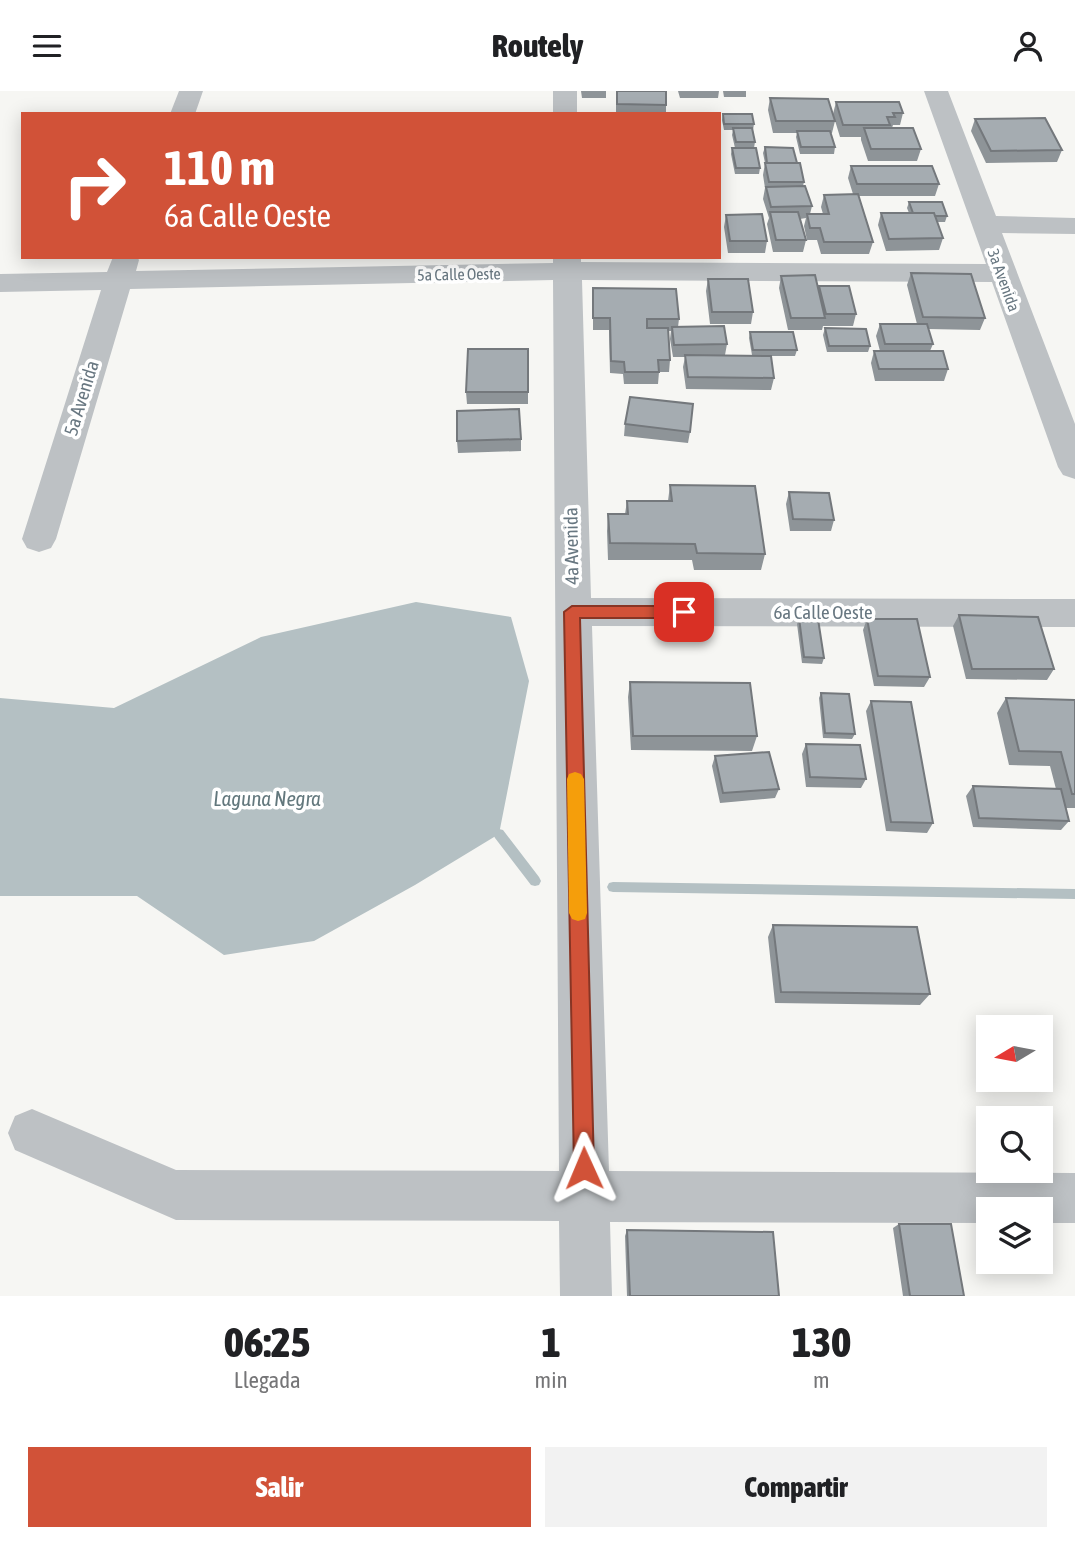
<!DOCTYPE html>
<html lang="es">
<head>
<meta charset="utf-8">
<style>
  :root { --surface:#fff; --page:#f2f2f2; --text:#202124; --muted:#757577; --accent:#d15238 }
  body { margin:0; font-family:"Asap Condensed",sans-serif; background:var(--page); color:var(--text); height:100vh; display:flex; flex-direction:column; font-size:26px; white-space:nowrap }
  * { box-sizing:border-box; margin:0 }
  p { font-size:23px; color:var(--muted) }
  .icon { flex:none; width:38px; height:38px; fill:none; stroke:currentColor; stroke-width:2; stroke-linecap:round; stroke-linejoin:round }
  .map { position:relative; height:1205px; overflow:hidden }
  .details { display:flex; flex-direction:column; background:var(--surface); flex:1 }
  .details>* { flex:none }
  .guide { position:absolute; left:21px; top:21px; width:700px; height:147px; border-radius:0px; box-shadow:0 4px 18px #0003; background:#d15238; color:#fff; overflow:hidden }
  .needle { width:46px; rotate:260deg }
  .fabs { position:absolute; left:976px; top:924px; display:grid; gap:14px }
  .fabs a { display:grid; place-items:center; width:77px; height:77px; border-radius:0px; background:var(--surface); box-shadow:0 4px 18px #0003; font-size:35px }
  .pin { position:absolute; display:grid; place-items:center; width:60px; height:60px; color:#fff; margin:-30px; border-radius:14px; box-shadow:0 4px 10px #0006 }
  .me { position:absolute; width:77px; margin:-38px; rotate:359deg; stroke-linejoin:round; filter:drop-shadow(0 0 5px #0008) }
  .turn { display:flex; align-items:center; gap:24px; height:147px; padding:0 28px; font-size:32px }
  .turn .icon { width:91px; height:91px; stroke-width:2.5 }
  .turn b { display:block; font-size:49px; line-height:60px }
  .eta { display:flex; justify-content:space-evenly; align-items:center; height:119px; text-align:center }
  .eta b { font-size:42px; font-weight:800; line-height:49px }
  .button { display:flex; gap:14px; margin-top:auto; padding:14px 28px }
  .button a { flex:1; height:80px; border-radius:0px; background:var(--accent); color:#fff; font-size:28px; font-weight:800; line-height:80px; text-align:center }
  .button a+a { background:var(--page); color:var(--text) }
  header { display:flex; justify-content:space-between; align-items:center; height:91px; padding:0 28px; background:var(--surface); font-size:32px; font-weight:800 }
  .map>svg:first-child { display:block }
  .water { fill:#b4c0c3 }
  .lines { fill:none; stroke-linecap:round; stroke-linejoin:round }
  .stream { fill:#b4c0c3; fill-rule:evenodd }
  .minor { fill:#bdc1c4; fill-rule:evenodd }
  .wall { fill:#8e9498 }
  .building { fill:#a5acb1; stroke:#74787c; stroke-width:2 }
  .route { fill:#d15238; stroke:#883524; stroke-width:2 }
  .slow { fill:#f59e0b }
  .labels { text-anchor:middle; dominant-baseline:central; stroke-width:7; stroke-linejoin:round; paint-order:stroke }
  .far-street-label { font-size:16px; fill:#687781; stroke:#fff }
  .street-label { font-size:19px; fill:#687781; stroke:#fff }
  .water-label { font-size:21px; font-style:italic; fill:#63787d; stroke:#fff }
</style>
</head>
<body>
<header><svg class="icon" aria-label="menu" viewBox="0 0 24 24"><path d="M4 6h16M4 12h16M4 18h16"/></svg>Routely<svg class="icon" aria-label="person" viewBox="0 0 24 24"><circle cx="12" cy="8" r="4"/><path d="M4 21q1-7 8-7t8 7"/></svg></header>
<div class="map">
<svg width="1075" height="1205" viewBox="0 0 1075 1205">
  <rect width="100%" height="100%" fill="#f6f6f3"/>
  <path class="water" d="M416,511L511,526L529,590L499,743L415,794L314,850L224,864L137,805H0V607L114,617L261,546Z"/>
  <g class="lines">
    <path class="stream" d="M499,738L503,739L539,786L541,790L539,794L535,795L531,794L495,747L493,743L495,739Z
      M613,791L1075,798V808L613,801L609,800L607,796L609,792Z"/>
    <path class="minor" d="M179,0H203L195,23H170Z
      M553,0H577V23H553Z
      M924,0H948L996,125L1075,127V143L1002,142L1075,333V388L1063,384L1058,376L992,191L582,189L591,507L1075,508V536L592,535L609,1080L1075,1082V1132H1041V1118H989V1132L610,1131L612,1205H560L559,1130L176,1129L15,1059L8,1042L15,1025L32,1018L176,1079L559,1080L553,189L130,198L56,448L51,457L39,461L27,457L22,448L101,199L0,201V183L107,181L113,166H137L139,169L136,180L553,172V166H581V171L986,173Z"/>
  </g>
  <path class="wall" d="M581,0H606V7H582Z
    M616,0L666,14V23H616Z
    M678,0H719L718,7H680Z
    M723,0H746V6H724Z
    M770,7L835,30L832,42H831L835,56L834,63H800L796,46L797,42H773L768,19Z
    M836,11L903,22L900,34H893L892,37L921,58L917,70H868L861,49V46H840L833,23Z
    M723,23L754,33L753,39L755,51L754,57L760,77L759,83H735L731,63L732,57H735L732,44L733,39H724L722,29Z
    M975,28L1062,59L1057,71L986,72L971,40Z
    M765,56L797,72L804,91L803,95L812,115L810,123H823L821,116L824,104L853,103L848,87L851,75L939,93L935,105H859L873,151L869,163H821L817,149H807L804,135L806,127L800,128L806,149L803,161H773L767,133L769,127L763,108L765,97L763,84L765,72L763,62Z
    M909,111L947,125L945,131H937L943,147L939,159L886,160L878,134L881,122H909L907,117Z
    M726,124L767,150L765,162H728L724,136Z
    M911,182L985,227L980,239L928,238L933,253L930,260L948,278L944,290H875L871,272L874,260H880L876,245L880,233H917L907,194Z
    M781,185L818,199L819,195L856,223L853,235H823L822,239H788L779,197Z
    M708,188L753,221L751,233H710L706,200Z
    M593,197L679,228L678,236L727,253L725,264H752L749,247L750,241L797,259L795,265H771L774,287L771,299L686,298L683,276L685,266H673L670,248L671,240H668L670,269L669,281H659L658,293H624L623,283L610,282L609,239H593Z
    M825,237L870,255L868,261H827L823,244Z
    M528,258V313H467L466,301Z
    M625,333L690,341L688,352L624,345Z
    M521,348V360L458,362L457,350Z
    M670,394L765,463L761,479H694L692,469H608L607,440L608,423H625L627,410H668Z
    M789,401L834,429L831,440H790L786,413Z
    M959,524L1054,578L1047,589L966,588L953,535Z
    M799,527L824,567L822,573L802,572L797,533Z
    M867,528L930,586L924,596L874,595L863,539Z
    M630,591L757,645L752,660L631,659L628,606Z
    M821,602L855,643L852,648L823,647L819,607Z
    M1006,607L1075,609V717H1065L1069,730L1061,739L973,736L966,705L973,695L1056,698L1050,675L1009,674L997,622Z
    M871,610L933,732L927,742L886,740L866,620Z
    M806,653L866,688L861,697L806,696L802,663Z
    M715,665L779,698L775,707L720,712L712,675Z
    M773,834L930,903L920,914L775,912L768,846Z
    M899,1133L964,1205H903L893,1137Z
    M627,1139L779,1205H627L625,1145Z"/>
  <path class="building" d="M617,0H666V14L617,13Z
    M770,7L828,8L835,30H776Z
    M836,11H899L903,22H893L895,26H887L890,34H843Z
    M723,23H752L754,33H724Z
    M1045,27L1062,59L991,60L975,28Z
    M733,37H752L755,51H736Z
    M864,37H913L921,58H871Z
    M797,40H830L835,56H801Z
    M765,56L793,57L797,72H767Z
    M732,57H756L760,77H736Z
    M765,72H800L804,91H769Z
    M851,75H932L939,93H857Z
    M805,95L812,115L771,116L766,96Z
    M858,103L873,151H824L820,137H810L807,123H829L824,104Z
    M909,111H942L947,125H935L934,122H913Z
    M770,121H798L806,149H776Z
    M881,122H934L943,147L889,148Z
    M762,123L767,150H730L726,124Z
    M911,182L971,183L985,227L923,226Z
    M815,184L825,227H791L781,185Z
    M708,188H748L753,221H712Z
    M819,195H849L856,223H826Z
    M593,197L676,198L679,228H647V237H668L670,269H658L659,281H625L624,271L611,270L610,227H593Z
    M880,233H927L933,253H885Z
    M724,235L727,253L674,254L672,236Z
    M825,237L866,238L870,255H829Z
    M750,241H793L797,259H753Z
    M468,258H528V301H466Z
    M874,260H943L948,278H879Z
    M685,264L771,265L774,287L688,286Z
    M630,306L693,313L690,341L625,333Z
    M519,318L521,348L457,350V320Z
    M670,394L755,395L765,463L697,462L695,453L610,452L608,423H628L627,410H672Z
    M789,401L829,402L834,429L793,428Z
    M959,524L1038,526L1054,578H972Z
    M799,527L818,528L824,567L804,566Z
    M867,528H917L930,586L878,585Z
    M630,591L750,592L757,645H633Z
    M821,602L849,603L855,643L825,642Z
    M1006,607L1075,609V703H1072L1061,661L1019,660Z
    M871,610L911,611L933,732L891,731Z
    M806,653L860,654L866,688L810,686Z
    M769,661L779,698L723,702L715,665Z
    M973,695L1061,698L1069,730L979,727Z
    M773,834L917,836L930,903L781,901Z
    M899,1133H951L964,1205H910Z
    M627,1139L773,1141L779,1205H630Z"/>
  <path class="route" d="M572,515H684L691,521L684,527H580L594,1077L591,1084L584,1087L577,1084L574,1077L564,521Z"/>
  <path class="slow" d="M575,681L581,683L584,688L587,822L585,828L578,830L572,828L569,822L567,688L569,683Z"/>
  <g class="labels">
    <g class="far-street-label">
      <text transform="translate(459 183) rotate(-1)">5a Calle Oeste</text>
      <text transform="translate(1004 189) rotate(70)">3a Avenida</text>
    </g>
    <g class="street-label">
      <text transform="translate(81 307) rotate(-73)">5a Avenida</text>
      <text transform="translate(571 455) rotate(-91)">4a Avenida</text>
      <text x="823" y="521">6a Calle Oeste</text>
    </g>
    <g class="water-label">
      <text x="267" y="707">Laguna Negra</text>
    </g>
  </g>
</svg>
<div class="fabs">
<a><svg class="needle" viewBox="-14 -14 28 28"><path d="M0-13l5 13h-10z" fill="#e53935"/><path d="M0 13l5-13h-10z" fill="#757577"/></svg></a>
<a><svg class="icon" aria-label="search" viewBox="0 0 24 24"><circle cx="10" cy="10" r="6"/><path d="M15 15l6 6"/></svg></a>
<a><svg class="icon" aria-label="layers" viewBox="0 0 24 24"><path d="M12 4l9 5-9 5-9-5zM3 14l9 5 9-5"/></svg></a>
</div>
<div class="pin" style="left:684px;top:521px;background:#d93025"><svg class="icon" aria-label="arrive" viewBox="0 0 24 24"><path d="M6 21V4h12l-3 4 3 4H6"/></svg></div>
<svg class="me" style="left:584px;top:1077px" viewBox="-20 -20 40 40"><path d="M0-17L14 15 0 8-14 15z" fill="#d15238" stroke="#fff" stroke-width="4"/></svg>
<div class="guide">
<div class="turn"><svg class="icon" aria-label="right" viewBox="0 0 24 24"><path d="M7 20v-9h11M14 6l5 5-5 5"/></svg><div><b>110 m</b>6a Calle Oeste</div></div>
</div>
</div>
<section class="details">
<div class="eta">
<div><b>06:25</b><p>Llegada</p></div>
<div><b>1</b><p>min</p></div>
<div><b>130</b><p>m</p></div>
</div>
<div class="button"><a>Salir</a><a>Compartir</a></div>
</section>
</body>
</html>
